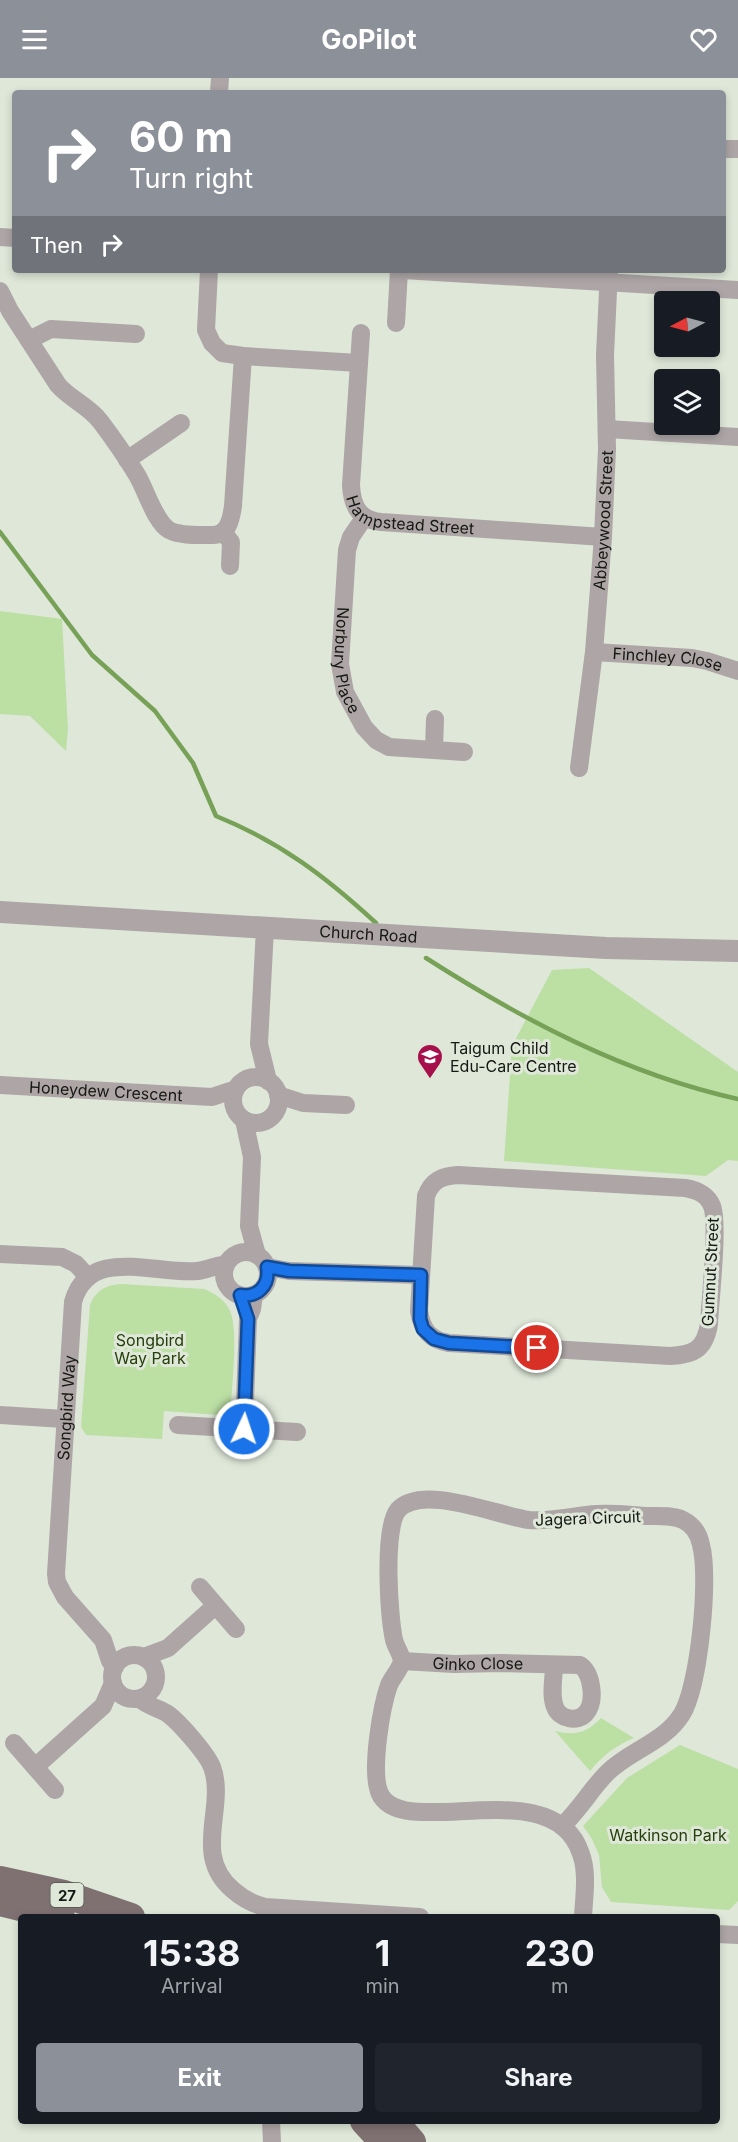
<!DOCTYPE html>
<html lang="en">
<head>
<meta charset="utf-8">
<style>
  :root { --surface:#171b24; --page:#20242c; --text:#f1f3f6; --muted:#9ea1a6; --accent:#8c9099 }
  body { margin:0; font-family:Inter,sans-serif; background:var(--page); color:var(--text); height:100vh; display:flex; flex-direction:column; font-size:22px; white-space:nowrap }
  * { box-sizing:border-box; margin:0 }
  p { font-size:20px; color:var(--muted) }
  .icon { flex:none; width:33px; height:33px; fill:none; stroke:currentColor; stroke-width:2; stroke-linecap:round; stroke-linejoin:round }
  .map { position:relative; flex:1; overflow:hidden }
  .panel { position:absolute; left:18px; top:1836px; width:702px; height:210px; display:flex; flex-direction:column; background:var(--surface); border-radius:6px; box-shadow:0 3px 9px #0003 }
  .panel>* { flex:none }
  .banner { position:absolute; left:12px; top:12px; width:714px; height:183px; border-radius:6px; box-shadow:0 3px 9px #0003; background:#8c9099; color:#fff; overflow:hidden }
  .needle { width:39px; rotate:264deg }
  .tools { position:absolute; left:654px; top:213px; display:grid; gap:12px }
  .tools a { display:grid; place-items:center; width:66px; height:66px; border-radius:6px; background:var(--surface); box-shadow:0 3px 9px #0003; font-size:30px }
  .pin { position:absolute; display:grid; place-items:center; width:51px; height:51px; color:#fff; margin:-26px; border:3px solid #fff; border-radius:50%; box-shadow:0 2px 6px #0007 }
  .me { position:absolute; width:66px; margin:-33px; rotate:3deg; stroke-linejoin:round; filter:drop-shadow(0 0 4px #0008) }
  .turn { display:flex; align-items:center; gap:21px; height:126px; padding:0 18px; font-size:27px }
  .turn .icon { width:78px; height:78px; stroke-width:2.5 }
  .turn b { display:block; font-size:42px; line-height:51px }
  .then { display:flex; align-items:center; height:57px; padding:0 18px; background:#0003; gap:12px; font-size:22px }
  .eta { display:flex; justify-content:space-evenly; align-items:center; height:102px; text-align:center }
  .eta b { font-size:36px; font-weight:700; line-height:42px }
  .button { display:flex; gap:12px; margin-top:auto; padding:12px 18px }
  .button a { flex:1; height:69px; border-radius:6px; background:var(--accent); color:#fff; font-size:24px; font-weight:700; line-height:69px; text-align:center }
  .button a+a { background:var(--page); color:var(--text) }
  header { display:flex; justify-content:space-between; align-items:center; height:78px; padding:0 18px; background:var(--accent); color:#fff; font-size:27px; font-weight:700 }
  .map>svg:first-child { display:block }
  .green { fill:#bcdfa4 }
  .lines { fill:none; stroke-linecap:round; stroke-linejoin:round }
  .stream { stroke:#78a158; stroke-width:4.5 }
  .minor { stroke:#ada5a6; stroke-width:18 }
  .tertiary { stroke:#ada5a6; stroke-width:22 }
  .primary { stroke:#7f7072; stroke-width:28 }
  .route-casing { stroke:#114b97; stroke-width:15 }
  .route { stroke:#1a73e8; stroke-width:10 }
  .labels { text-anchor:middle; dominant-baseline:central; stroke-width:6; stroke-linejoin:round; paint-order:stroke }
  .shield { fill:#dee7d8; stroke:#51564e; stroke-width:1.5 }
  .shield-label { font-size:15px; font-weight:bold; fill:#151813 }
  .street-label { font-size:16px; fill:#151813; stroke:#dee7d8 }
  .poi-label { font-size:16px; fill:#151813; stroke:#dee7d8; text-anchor:start }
  .park-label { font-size:16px; fill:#25400b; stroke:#dee7d8 }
</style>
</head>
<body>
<header><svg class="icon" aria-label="menu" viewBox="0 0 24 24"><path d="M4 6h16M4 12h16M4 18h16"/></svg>GoPilot<svg class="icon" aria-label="heart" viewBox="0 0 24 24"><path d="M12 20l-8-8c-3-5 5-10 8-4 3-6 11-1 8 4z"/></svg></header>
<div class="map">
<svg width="738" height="2064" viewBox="0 0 738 2064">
  <rect width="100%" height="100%" fill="#dee7d8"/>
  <path class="green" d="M0,533L62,541L68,651L66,673L30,638L0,636Z
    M589,890L738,994V1083L728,1082L706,1098L504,1083L512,968L552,892Z
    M122,1206L204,1211C214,1215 224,1221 229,1231C239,1249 232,1304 231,1326L224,1335L219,1337L164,1333L162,1361L86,1357L81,1349L90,1227C96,1212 106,1207 122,1206Z
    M601,1640L634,1660C615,1668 603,1677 590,1693L555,1653C575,1658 587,1655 601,1640Z
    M680,1667L738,1691V1823L729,1832L611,1824L602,1809L599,1777L592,1761L583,1748L627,1700Z"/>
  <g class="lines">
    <path class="stream" d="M0,454L92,577L155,633L193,685L216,738C280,764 325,798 376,845
      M426,880C523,942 625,996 738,1021"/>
    <g class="minor">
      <path d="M219,15L220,0"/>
      <path d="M723,71H738"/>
      <path d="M0,159L15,160"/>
      <path d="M209,192L206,252L212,265L222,275L243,278L359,285"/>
      <path d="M403,192L738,212"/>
      <path d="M0,213L10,233L58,307C70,321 89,328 100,343C113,360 126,379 137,397C146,412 155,444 169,452C180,458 198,457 211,457C228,458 231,442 233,428L243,278"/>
      <path d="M396,245L399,192"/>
      <path id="s1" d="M361,255L351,407C352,428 359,442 381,444L603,459"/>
      <path d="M29,262L51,251L136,256"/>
      <path d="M607,351L738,359"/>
      <path d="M127,382L181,345"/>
      <path id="s2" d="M364,440L351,459L347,472L340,586L345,614L364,649L376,662L389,669L434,672"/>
      <path d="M223,454L231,464L230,488"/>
      <path id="s3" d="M594,574L692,580L707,583L738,593"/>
      <path d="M435,641L434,672L464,674"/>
      <path id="s4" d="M579,690L594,574L603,459L607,371L605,277L609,192"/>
      <path d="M265,850L259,966L268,1003"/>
      <circle cx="256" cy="1022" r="23"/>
      <path id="s5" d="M0,1007L212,1019L230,1013H235"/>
      <path d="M278,1017L303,1025L346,1027"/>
      <path d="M244,1042L252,1079L249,1148L257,1177"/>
      <path d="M458,1097L685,1110C697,1112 707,1116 712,1128C719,1145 710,1223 709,1246C705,1271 694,1277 670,1278L449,1265C430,1262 422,1252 419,1233L426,1118C432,1102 442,1098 458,1097Z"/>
      <circle cx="246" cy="1196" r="22"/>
      <path d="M0,1176L62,1179L76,1186L88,1199"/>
      <path d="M267,1189L289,1193L421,1197"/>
      <path d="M0,1337L64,1341"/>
      <path d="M178,1347L297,1354"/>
      <path d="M244,1351L248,1241L252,1231L254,1217"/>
      <path d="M200,1509L236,1551"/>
      <circle cx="134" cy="1599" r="22"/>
      <path d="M144,1579L168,1570L215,1528"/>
      <path id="s6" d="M402,1583L454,1586L502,1585L580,1587C592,1595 596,1623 586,1635C578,1645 559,1641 555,1629C550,1617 554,1600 554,1587"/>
      <path id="s7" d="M115,1589L110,1583L103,1562L65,1519L57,1504L56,1496L73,1224C89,1167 155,1197 197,1193C207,1192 215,1187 225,1187"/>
      <path d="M140,1621C148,1629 160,1630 168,1636C180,1645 207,1676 212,1689C227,1729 191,1777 233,1812C242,1820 253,1826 265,1829L420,1839"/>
      <path d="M14,1665L55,1712"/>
      <path d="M35,1689L103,1628L113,1605"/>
      <path d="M563,1747C580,1731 591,1711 607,1695C630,1672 664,1665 682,1636C699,1608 710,1499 701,1467C699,1456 693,1447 683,1442C672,1437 659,1438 647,1438C631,1437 614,1435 597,1436C575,1437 552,1444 529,1442C498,1438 422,1405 398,1432C383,1450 389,1538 394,1562C396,1570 401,1575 402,1583C400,1592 393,1598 389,1607C381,1630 372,1687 378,1710C391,1770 553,1688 581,1776C588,1795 584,1819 583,1839"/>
      <path d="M717,1856L738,1857"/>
      <path d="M271,2043L272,2064"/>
    </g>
    <path class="tertiary" id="s8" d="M0,834L606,870L738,873"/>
    <path class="primary" d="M0,1802L64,1816L131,1839
      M0,1824L61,1839
      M364,2043L383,2064
      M394,2043L412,2064"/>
  </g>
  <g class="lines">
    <defs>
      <path id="route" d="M244,1351L248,1241L240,1217C258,1220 270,1207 267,1189L289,1193L421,1197L420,1241L423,1251L434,1261L449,1265L537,1270"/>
    </defs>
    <use href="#route" class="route-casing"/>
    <use href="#route" class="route"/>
  </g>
  <defs>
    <symbol id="school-pin" viewBox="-11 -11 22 30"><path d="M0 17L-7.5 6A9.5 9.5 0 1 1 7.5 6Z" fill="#a6114b" stroke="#dee7d8"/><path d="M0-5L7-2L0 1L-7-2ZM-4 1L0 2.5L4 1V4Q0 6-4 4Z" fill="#fff"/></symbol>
  </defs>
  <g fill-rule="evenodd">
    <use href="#school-pin" x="415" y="964" width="30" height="40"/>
  </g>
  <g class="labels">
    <rect class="shield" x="50.5" y="1805" width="33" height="24" rx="4.5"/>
    <g class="shield-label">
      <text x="67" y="1817">27</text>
    </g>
    <g class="street-label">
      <text stroke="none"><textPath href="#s1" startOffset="231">Hampstead Street</textPath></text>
      <text stroke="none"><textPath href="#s4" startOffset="249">Abbeywood Street</textPath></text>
      <text stroke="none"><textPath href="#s2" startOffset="148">Norbury Place</textPath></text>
      <text stroke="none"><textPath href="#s3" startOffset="74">Finchley Close</textPath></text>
      <text stroke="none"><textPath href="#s8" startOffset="369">Church Road</textPath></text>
      <text stroke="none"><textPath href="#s5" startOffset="106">Honeydew Crescent</textPath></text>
      <text transform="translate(710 1194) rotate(-87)">Gumnut Street</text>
      <text stroke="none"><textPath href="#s7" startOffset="279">Songbird Way</textPath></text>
      <text transform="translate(588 1440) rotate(-2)">Jagera Circuit</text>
      <text stroke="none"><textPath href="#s6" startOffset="76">Ginko Close</textPath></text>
    </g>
    <g class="poi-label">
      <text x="450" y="970">Taigum Child<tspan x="450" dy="18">Edu-Care Centre</tspan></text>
    </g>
    <g class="park-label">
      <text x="150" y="1262">Songbird<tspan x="150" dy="18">Way Park</tspan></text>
      <text x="668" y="1757">Watkinson Park</text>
    </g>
  </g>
</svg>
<div class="tools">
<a><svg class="needle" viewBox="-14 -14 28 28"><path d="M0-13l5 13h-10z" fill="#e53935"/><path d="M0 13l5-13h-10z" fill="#9ea1a6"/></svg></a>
<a><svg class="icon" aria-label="layers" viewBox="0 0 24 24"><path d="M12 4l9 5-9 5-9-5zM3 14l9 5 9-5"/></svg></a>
</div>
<div class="pin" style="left:537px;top:1270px;background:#d93025"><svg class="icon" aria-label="arrive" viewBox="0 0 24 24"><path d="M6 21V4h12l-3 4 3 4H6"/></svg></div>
<svg class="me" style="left:244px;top:1351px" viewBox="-20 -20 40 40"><circle r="17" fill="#1a73e8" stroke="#fff" stroke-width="3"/><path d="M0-11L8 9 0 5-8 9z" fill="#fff"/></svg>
<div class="banner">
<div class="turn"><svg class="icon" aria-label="right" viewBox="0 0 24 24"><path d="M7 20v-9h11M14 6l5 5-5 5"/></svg><div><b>60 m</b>Turn right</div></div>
<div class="then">Then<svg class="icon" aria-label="right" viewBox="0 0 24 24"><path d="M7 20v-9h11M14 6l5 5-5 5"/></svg></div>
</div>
<section class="panel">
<div class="eta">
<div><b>15:38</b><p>Arrival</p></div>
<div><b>1</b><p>min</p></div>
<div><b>230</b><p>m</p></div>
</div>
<div class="button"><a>Exit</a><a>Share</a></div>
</section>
</div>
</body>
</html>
